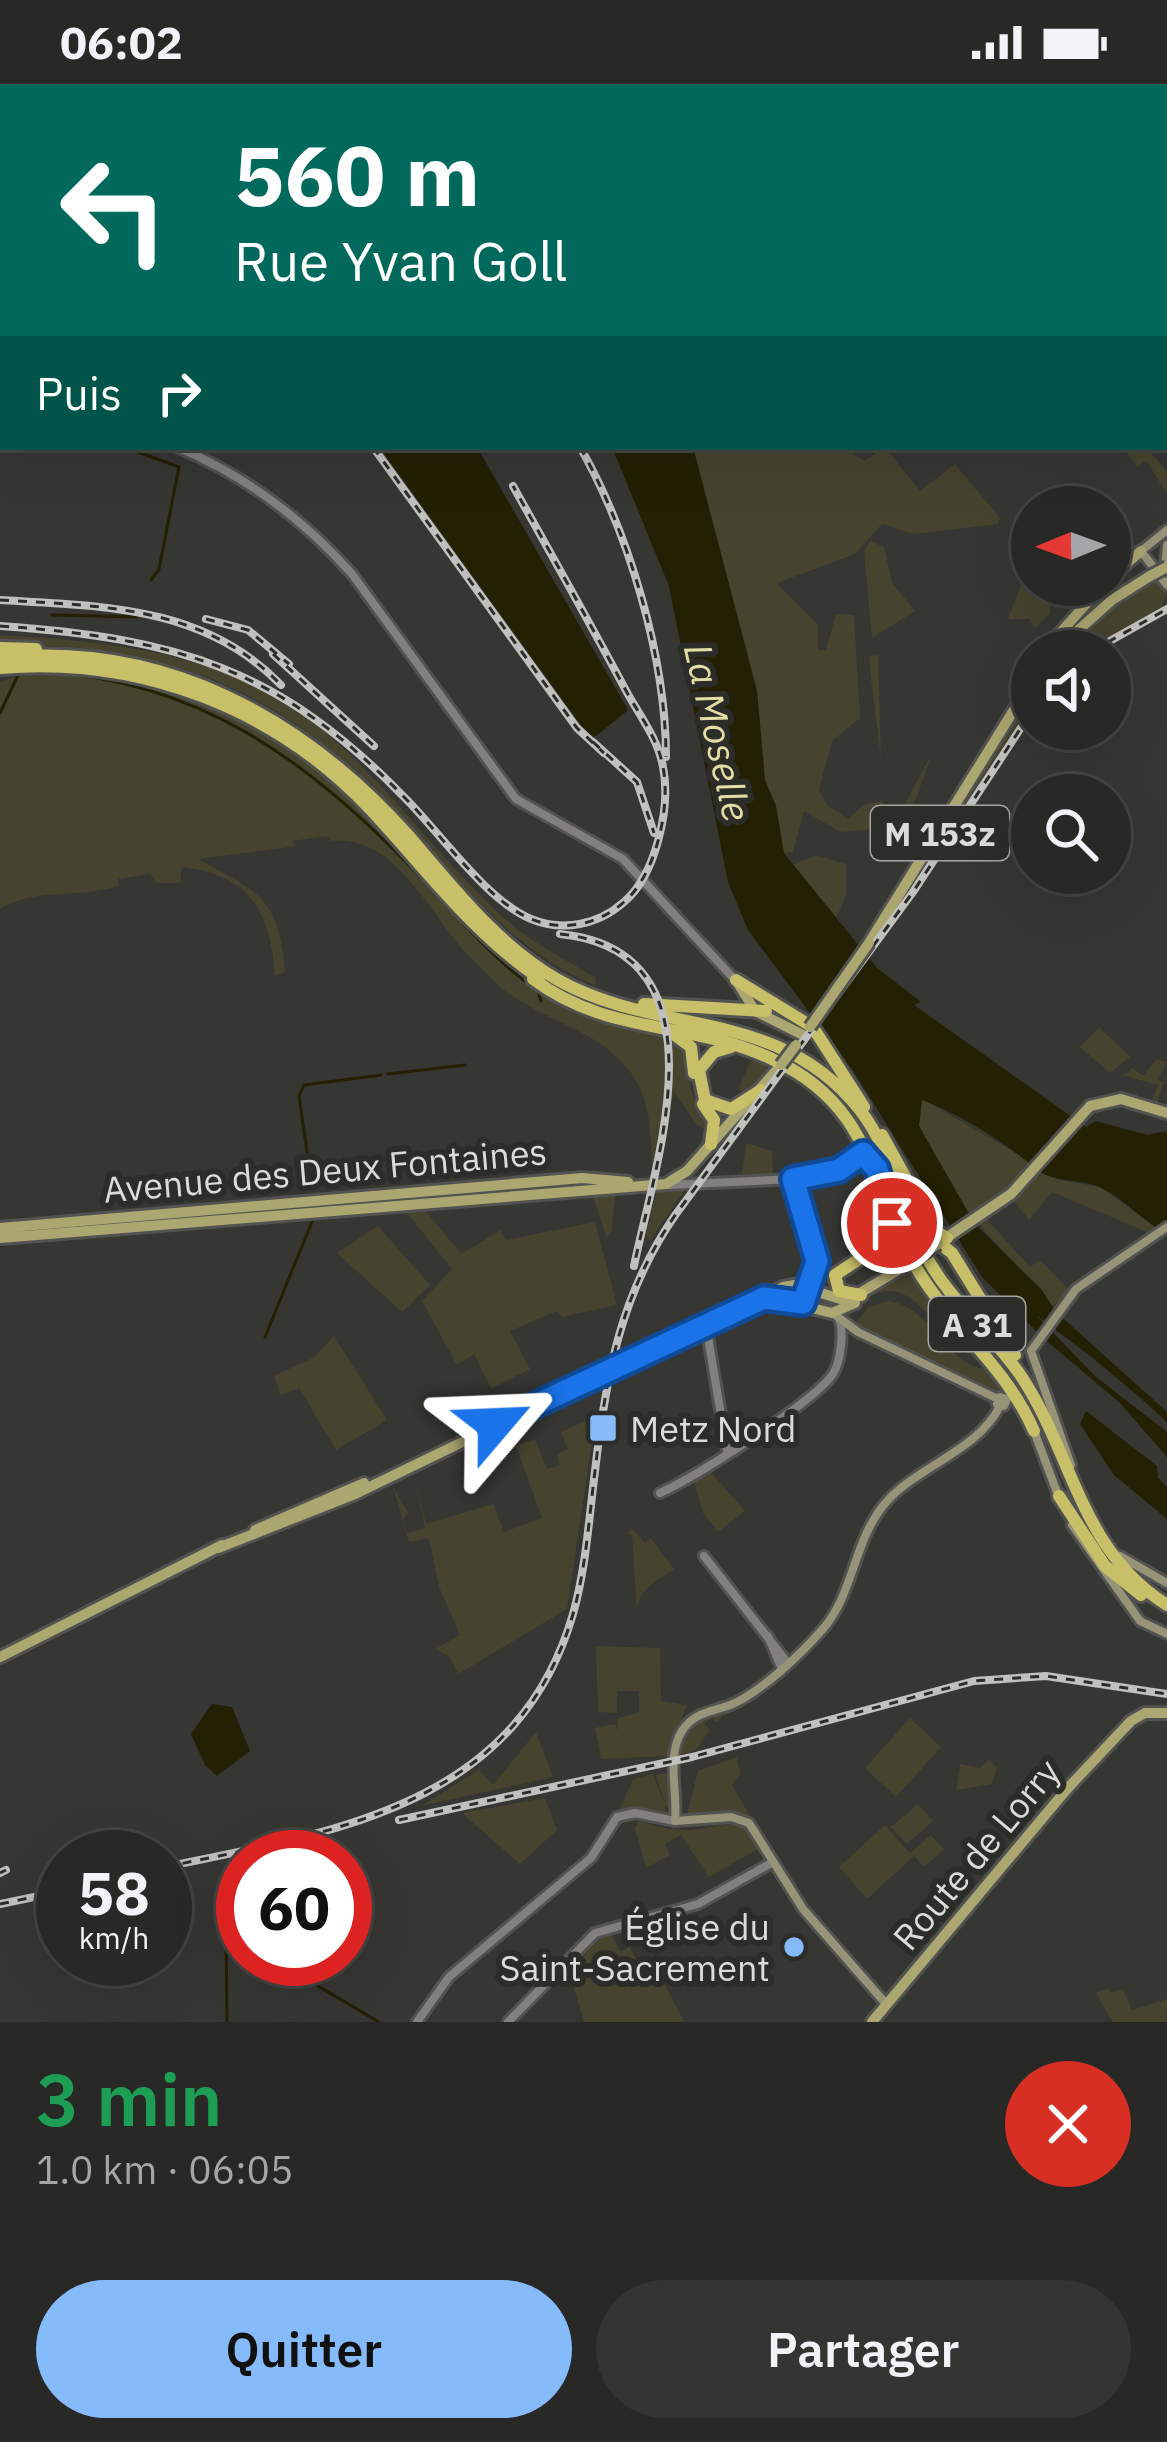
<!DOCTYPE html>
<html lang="fr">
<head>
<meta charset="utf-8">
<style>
  :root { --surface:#282826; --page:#343432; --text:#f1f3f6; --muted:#a5a6a7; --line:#444443; --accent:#86bbfb }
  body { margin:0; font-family:"IBM Plex Sans",sans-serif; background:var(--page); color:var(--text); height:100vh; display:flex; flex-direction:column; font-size:45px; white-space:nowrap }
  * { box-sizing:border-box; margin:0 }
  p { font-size:39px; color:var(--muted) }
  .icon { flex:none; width:66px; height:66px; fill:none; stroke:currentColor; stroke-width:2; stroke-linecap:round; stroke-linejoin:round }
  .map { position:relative; height:1938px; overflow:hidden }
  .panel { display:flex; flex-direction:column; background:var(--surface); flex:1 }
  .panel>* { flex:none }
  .hud { position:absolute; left:0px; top:0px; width:1167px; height:366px; box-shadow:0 12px 48px #0002,0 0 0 3px var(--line); background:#00695c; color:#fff; overflow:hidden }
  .needle { width:78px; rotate:269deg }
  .tools { position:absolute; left:1011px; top:402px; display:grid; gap:24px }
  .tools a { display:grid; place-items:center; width:120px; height:120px; border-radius:50%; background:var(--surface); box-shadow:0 12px 48px #0002,0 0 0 3px var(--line); font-size:60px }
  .speed { position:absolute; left:36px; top:1746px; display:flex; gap:24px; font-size:60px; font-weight:700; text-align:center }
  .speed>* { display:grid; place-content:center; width:156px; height:156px; border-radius:50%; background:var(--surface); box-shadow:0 12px 48px #0002,0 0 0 3px var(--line); line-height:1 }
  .speed small { font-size:30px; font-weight:400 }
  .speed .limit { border:18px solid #d22; background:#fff; color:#111 }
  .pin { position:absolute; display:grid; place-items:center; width:102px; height:102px; color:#fff; margin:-51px; border:6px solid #fff; border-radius:50%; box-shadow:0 3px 12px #0007 }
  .me { position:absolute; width:132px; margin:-66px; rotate:64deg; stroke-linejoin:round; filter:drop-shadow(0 0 9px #0008) }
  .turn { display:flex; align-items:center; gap:42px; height:252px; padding:0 36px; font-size:54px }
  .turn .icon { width:156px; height:156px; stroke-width:2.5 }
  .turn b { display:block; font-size:84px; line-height:102px }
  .then { display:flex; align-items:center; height:114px; padding:0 36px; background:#0003; gap:24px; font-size:45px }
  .round { display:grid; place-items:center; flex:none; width:126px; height:126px; border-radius:63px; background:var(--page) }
  .headline { display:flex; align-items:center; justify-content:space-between; height:204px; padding:0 36px }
  h1 { font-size:72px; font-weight:600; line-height:90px; color:#1e9e55 }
  .cta { display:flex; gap:24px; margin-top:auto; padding:24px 36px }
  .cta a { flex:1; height:138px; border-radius:72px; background:var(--accent); color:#111; font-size:48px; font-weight:600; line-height:138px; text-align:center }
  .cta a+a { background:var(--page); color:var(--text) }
  .status { display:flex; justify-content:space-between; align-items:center; height:84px; padding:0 60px; background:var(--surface); direction:ltr }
  .status svg { height:33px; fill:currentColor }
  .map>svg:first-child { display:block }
  .green { fill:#46442f }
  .water { fill:#232003 }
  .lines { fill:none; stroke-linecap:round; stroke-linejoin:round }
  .stream { stroke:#232003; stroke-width:3 }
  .tertiary-casing { stroke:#525250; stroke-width:14 }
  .secondary-casing { stroke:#525250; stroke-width:14 }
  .primary-casing { stroke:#525250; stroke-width:16 }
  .motorway-casing { stroke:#525250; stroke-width:18 }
  .tertiary { stroke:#81807e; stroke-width:8 }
  .secondary { stroke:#969378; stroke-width:8 }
  .primary { stroke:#aca671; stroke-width:10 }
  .motorway { stroke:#c8c069; stroke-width:12 }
  .rail-casing { stroke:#c0c0be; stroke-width:8 }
  .rail { stroke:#2c2c29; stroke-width:3; stroke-dasharray:9; stroke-linecap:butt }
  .primary-bridge-casing { stroke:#525250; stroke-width:16; stroke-linecap:butt }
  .primary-bridge { stroke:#aca671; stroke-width:10 }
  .route-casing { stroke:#114b97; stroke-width:30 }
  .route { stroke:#1a73e8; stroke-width:21 }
  .poi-dot { fill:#86bbfb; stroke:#2c2c29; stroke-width:4.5 }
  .labels { text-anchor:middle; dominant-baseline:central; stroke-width:12; stroke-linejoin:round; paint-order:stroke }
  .shield { fill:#2c2c29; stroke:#a6a6a4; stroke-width:3 }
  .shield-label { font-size:33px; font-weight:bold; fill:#dbdbd9 }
  .street-label { font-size:36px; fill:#dbdbd9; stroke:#2c2c29 }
  .poi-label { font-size:36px; fill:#dbdbd9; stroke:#2c2c29; text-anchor:start }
  .water-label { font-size:39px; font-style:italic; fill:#e3dea3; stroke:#2c2c29 }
</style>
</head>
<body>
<div class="status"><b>06:02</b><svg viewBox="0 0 49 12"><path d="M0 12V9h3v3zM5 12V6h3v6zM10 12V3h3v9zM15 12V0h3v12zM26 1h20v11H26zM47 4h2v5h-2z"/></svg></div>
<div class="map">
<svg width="1167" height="1938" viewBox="0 0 1167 1938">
  <rect width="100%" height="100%" fill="#363633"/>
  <path class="green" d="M693,363H845L864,377L885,363L920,407L955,380L1000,434L998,440L913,450L882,440L855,470L777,499L818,541V566H826L836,530L854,531L860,634L832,657L819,706L828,722L848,735L863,721L883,716L884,733L898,732L932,670L906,742L841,748L804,727L793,768L784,769L776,722L765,696L757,607Z
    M1122,363H1146L1167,388V410L1146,376L1138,383Z
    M870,457L884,463L892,499L915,527L872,554L864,467Z
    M1019,469L1032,488V501H1042L1051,514L1050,530L1035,544L1029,535H1008L1022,498L1013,484Z
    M1155,494L1167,509L1161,523L1084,567H1060L1113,519Z
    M0,551C104,557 218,567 305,632C381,689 433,770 503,833C529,857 564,875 595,893L596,902C519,870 470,810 416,750C290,610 189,563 0,560Z
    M878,571L881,675L869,578L870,572Z
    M32,588C151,585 271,633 354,718C410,775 455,843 517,892C548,916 585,935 623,944C643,950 667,950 685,960L691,1006L712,1049L697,1041L674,1008L652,1098C651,1065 653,1028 637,998C609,949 550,940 508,909C496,901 485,888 474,877C432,838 399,750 331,757L327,752L292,757L297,762L198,775C256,808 279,810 285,888L275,892C270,827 251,791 182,783L180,799H157L150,790L118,795L119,802C79,815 36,803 0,825V598Z
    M1032,603V623L901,820V818Z
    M816,771L846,780V811L835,837L791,782Z
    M1099,943L1130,973L1110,989L1080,963Z
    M753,972L765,980L769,991L750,1012L738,1005Z
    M1157,975L1167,978L1158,996L1164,998L1156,1021L1151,1019L1158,1001L1122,991L1133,984L1143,992Z
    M922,1015L1032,1078L1014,1099L969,1132L919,1042Z
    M746,1059L772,1067L773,1090H742Z
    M1037,1085L1060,1096L1100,1103L1160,1146L1145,1157L1147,1148L1052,1108L1029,1136L1014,1117Z
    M683,1103L685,1106L650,1157L646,1151L657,1106Z
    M616,1107L611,1149L607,1154L592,1110Z
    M421,1121L461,1170L501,1146L506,1156L595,1138L617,1221L562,1233L557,1227L510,1247L530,1285L491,1305L474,1270L457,1281L422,1217L452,1185L404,1125Z
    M986,1134L1030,1183L1040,1176L1068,1205L1064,1218L1051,1222C1032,1192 1001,1168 978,1139Z
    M378,1142L430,1201L402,1228L337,1169Z
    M914,1183L985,1278C933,1263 909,1158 847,1235L840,1231Z
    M889,1217C937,1225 944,1288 997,1286L1002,1312L854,1241L868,1223Z
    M334,1252L387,1336L336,1366L299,1304L281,1311L274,1292L315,1273Z
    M596,1332L567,1525L458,1590L450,1573L435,1565L460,1551L439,1503L429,1454L409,1458L393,1403L408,1429L403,1435L407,1449L425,1444L415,1395L426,1440L493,1420L504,1448L542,1434L516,1362L535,1355L547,1385L560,1381L557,1371L568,1365L561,1348Z
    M708,1385L745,1427L718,1448L703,1429L693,1394Z
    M632,1444L645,1459L651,1454L674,1485C657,1496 637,1506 637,1528L632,1451L628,1450Z
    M596,1562L660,1564L661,1617L687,1621L668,1672L601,1675L595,1644L615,1640L618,1647L617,1635L639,1628V1607H617V1629L598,1628Z
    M729,1627L717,1638L711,1633L705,1640L710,1646L695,1667L680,1670C688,1643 700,1635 729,1627Z
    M910,1634L941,1663L896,1713L865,1684Z
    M536,1648L553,1693L421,1722L479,1686L493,1701Z
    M737,1673L740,1690L732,1701L750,1732L687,1731L698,1687Z
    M989,1676L997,1684L992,1700L956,1706L960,1680L979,1684Z
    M668,1689L670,1725L665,1721V1730L620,1725L633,1695L653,1690L665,1720L656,1691Z
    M545,1714L557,1746L520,1780L462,1729Z
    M918,1720L933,1737L907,1760L891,1743Z
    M639,1737C655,1742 669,1746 686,1746C717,1746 744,1727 760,1764L709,1793L681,1751L665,1760L670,1771L646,1784L635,1744Z
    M885,1741L910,1769L931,1751L944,1765L924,1783L914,1772L867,1815L839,1783Z
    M610,1847L620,1868L630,1863L649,1898L661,1893L684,1938H584L567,1881Z
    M1108,1904L1111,1909L1123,1905L1132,1926L1167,1915V1938H1113L1096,1909Z"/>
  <path class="water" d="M107,0H489L113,3Z
    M379,363H477L628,626L596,652L588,651Z
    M612,363H693L757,607L765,696L776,722L784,769L877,884L921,918L914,921L1086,1043L1096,1037L1147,1051L1167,1047V1144L1160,1146C1138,1133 1121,1112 1099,1103C1079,1094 1054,1100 1035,1084C1003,1057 963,1032 922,1016L919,1042L975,1140L1042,1206L1056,1228L1167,1328V1338C1125,1299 1081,1264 1036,1231L1096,1293L1167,1348V1373L1120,1319L1042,1253L982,1193L854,988L748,846L728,798L669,502Z
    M1086,1327L1157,1382L1158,1394L1167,1403V1435L1114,1391L1080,1340Z
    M212,1620L232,1623L250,1667L217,1692L205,1681L191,1650Z"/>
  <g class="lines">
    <path class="stream" d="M1164,168L1167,164
      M106,363L130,365L179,383L159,485L151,496
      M52,531L137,533
      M47,588C199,598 306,675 408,780C451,824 487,871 538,907L541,917
      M0,629L18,591
      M388,990L465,981
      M307,1068L299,1012L304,1001L381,991
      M265,1253L314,1133
      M227,1834L243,1783
      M226,1842L227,1938
      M230,1845L243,1854
      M272,1875L379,1938"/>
    <defs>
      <path id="tertiary" d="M0,326H3
        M177,363C244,391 304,436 352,490L516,715L623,775L735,896
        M669,1101L793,1095
        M803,1219L817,1181L793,1095L847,1081
        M706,1241L727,1367
        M660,1409C695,1393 813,1319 833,1290C841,1277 844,1248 839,1234
        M704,1472L787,1578
        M768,1552L781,1583
        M417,1938L449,1893L591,1774L617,1733L635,1729L675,1737
        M508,1938L595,1849L698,1820L773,1778"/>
      <path id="secondary" d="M692,0L698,3
        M1041,0L1045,3
        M1164,103L1167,106
        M1164,308L1167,311
        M1141,467L1167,501
        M1141,467L1167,446
        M1165,484L1167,461
        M834,1230L858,1248L998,1315
        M1000,1313L1007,1315L1004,1322L997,1320Z
        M1034,1347L1058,1411
        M1071,1381L1031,1267L1076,1205L1167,1143
        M1072,1441L1140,1537L1167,1550
        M1120,1472L1167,1499
        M887,1921L803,1825L749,1739L731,1733L675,1737C678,1709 666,1672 682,1647C696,1625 718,1628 737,1618C767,1602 800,1571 822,1546C855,1509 853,1454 888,1416C920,1382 979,1365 1000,1322"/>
      <path id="primary" d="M1110,494L1141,467
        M1044,567L1103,501
        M1055,567L1112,516L1150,492
        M1019,605L1032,582
        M869,859L1032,597
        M736,896L755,927L803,951
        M0,1144L582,1094L628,1098
        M0,1154L666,1100L687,1087L781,981
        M940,1158L1011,1110L1090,1022L1121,1015L1167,1029
        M771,1214L832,1229L855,1219
        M255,1446L364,1399
        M218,1464L355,1410L783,1203L795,1201L847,1217L903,1183
        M0,1573L222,1461
        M872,1938L1067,1705L1131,1637L1145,1629H1167"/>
      <path id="motorway" d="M0,564L36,565
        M0,574C163,557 302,633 408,751C453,803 497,861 558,896C660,953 778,922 860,1026C892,1067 901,1120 923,1166C947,1216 993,1249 1023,1295C1074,1374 1081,1467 1167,1521
        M0,584C139,572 276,624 371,726C425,784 473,849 539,894
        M533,895C609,952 692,937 772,975C879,1024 868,1109 922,1193C957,1248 1008,1286 1034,1347
        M736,896L811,942
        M644,920L766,927
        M814,945L864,1023
        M676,952L691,963L694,989
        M731,963L714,968L699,986L705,1016L731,1025L761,1006
        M703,1020L714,1036L711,1060
        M882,1051L935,1147L947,1154
        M847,1081L861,1069L872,1078
        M939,1159L952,1169L1015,1271
        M861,1211L839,1207L835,1191L888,1156L897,1155L907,1165
        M1059,1412L1105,1482L1141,1511"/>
    </defs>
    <use href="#tertiary" class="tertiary-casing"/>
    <use href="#secondary" class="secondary-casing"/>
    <use href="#primary" class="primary-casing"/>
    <use href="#motorway" class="motorway-casing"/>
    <use href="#tertiary" class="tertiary"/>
    <use href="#secondary" class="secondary"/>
    <use href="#primary" class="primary"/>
    <use href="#motorway" class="motorway"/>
    <defs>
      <path id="rail" d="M373,363L577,644L604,669
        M580,363C629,449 666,574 666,673
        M0,516C103,522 205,522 281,601
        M206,535L248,546L289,580
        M0,542C176,554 280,584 406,715C440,749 487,817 531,835C563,848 598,841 624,818C656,791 671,723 663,683C658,653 636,627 623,601C587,534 550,468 513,402
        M1092,567L1167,525
        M273,570L374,662
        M593,658L637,698L654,749
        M560,850C731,867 655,1079 634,1182
        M399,1736L692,1673L974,1597L1046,1592L1167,1610
        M165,1783C333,1748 517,1723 573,1530C586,1484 589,1434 595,1387C606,1292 620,1210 676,1130L913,808L1032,627
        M0,1789L6,1786
        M0,1820L63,1807"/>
    </defs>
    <use href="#rail" class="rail-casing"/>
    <use href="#rail" class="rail"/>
    <defs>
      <path id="primary-bridge" d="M1150,492L1167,483
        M810,943L869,859
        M781,981L796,961
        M903,1183L938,1160"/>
    </defs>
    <use href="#primary-bridge" class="primary-bridge-casing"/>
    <use href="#primary-bridge" class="primary-bridge"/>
  </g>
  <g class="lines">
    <defs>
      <path id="route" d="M495,1340L764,1214L803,1219L817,1177L793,1095L839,1086L863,1069L877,1085L892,1139"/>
    </defs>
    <use href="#route" class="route-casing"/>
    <use href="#route" class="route"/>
  </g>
  <g class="poi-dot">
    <rect x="588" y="1329" width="30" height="30" rx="6"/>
    <circle cx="794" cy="1863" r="12"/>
  </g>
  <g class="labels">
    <g class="shield">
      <rect x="871" y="722" width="138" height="54" rx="9"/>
      <rect x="929" y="1213" width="96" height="54" rx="9"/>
    </g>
    <g class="shield-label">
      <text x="940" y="749">M 153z</text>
      <text x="977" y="1240">A 31</text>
    </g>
    <g class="street-label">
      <text transform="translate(325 1086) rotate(-5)">Avenue des Deux Fontaines</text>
      <text transform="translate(976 1770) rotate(-50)">Route de Lorry</text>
    </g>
    <g class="poi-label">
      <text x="630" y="1344">Metz Nord</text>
      <text x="770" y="1842" text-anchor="end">Église du<tspan x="770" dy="41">Saint-Sacrement</tspan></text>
    </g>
    <g class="water-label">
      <text transform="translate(718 648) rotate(77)">La Moselle</text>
    </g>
  </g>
</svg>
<div class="tools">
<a><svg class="needle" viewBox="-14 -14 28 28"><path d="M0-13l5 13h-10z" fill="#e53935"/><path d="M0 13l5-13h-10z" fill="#a5a6a7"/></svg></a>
<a><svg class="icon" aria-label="sound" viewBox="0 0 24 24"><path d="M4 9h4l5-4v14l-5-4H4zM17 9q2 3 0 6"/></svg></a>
<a><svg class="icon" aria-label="search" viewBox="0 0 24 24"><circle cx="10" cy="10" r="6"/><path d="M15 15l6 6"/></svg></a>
</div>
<div class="speed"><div>58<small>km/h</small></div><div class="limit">60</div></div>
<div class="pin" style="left:892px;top:1139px;background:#d93025"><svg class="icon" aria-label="arrive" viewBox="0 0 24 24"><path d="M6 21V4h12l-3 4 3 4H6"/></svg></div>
<svg class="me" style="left:495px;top:1340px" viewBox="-20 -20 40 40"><path d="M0-17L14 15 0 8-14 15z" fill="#1a73e8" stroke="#fff" stroke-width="4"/></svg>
<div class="hud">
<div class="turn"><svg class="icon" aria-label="left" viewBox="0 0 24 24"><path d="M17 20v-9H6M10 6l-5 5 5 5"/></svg><div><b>560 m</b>Rue Yvan Goll</div></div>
<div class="then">Puis<svg class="icon" aria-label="right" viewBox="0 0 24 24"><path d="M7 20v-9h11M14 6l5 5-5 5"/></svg></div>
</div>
</div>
<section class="panel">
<div class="headline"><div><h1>3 min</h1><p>1.0 km · 06:05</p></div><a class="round" style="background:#d93025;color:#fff"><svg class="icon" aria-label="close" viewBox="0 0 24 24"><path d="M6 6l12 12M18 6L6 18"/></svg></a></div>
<div class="cta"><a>Quitter</a><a>Partager</a></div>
</section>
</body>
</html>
